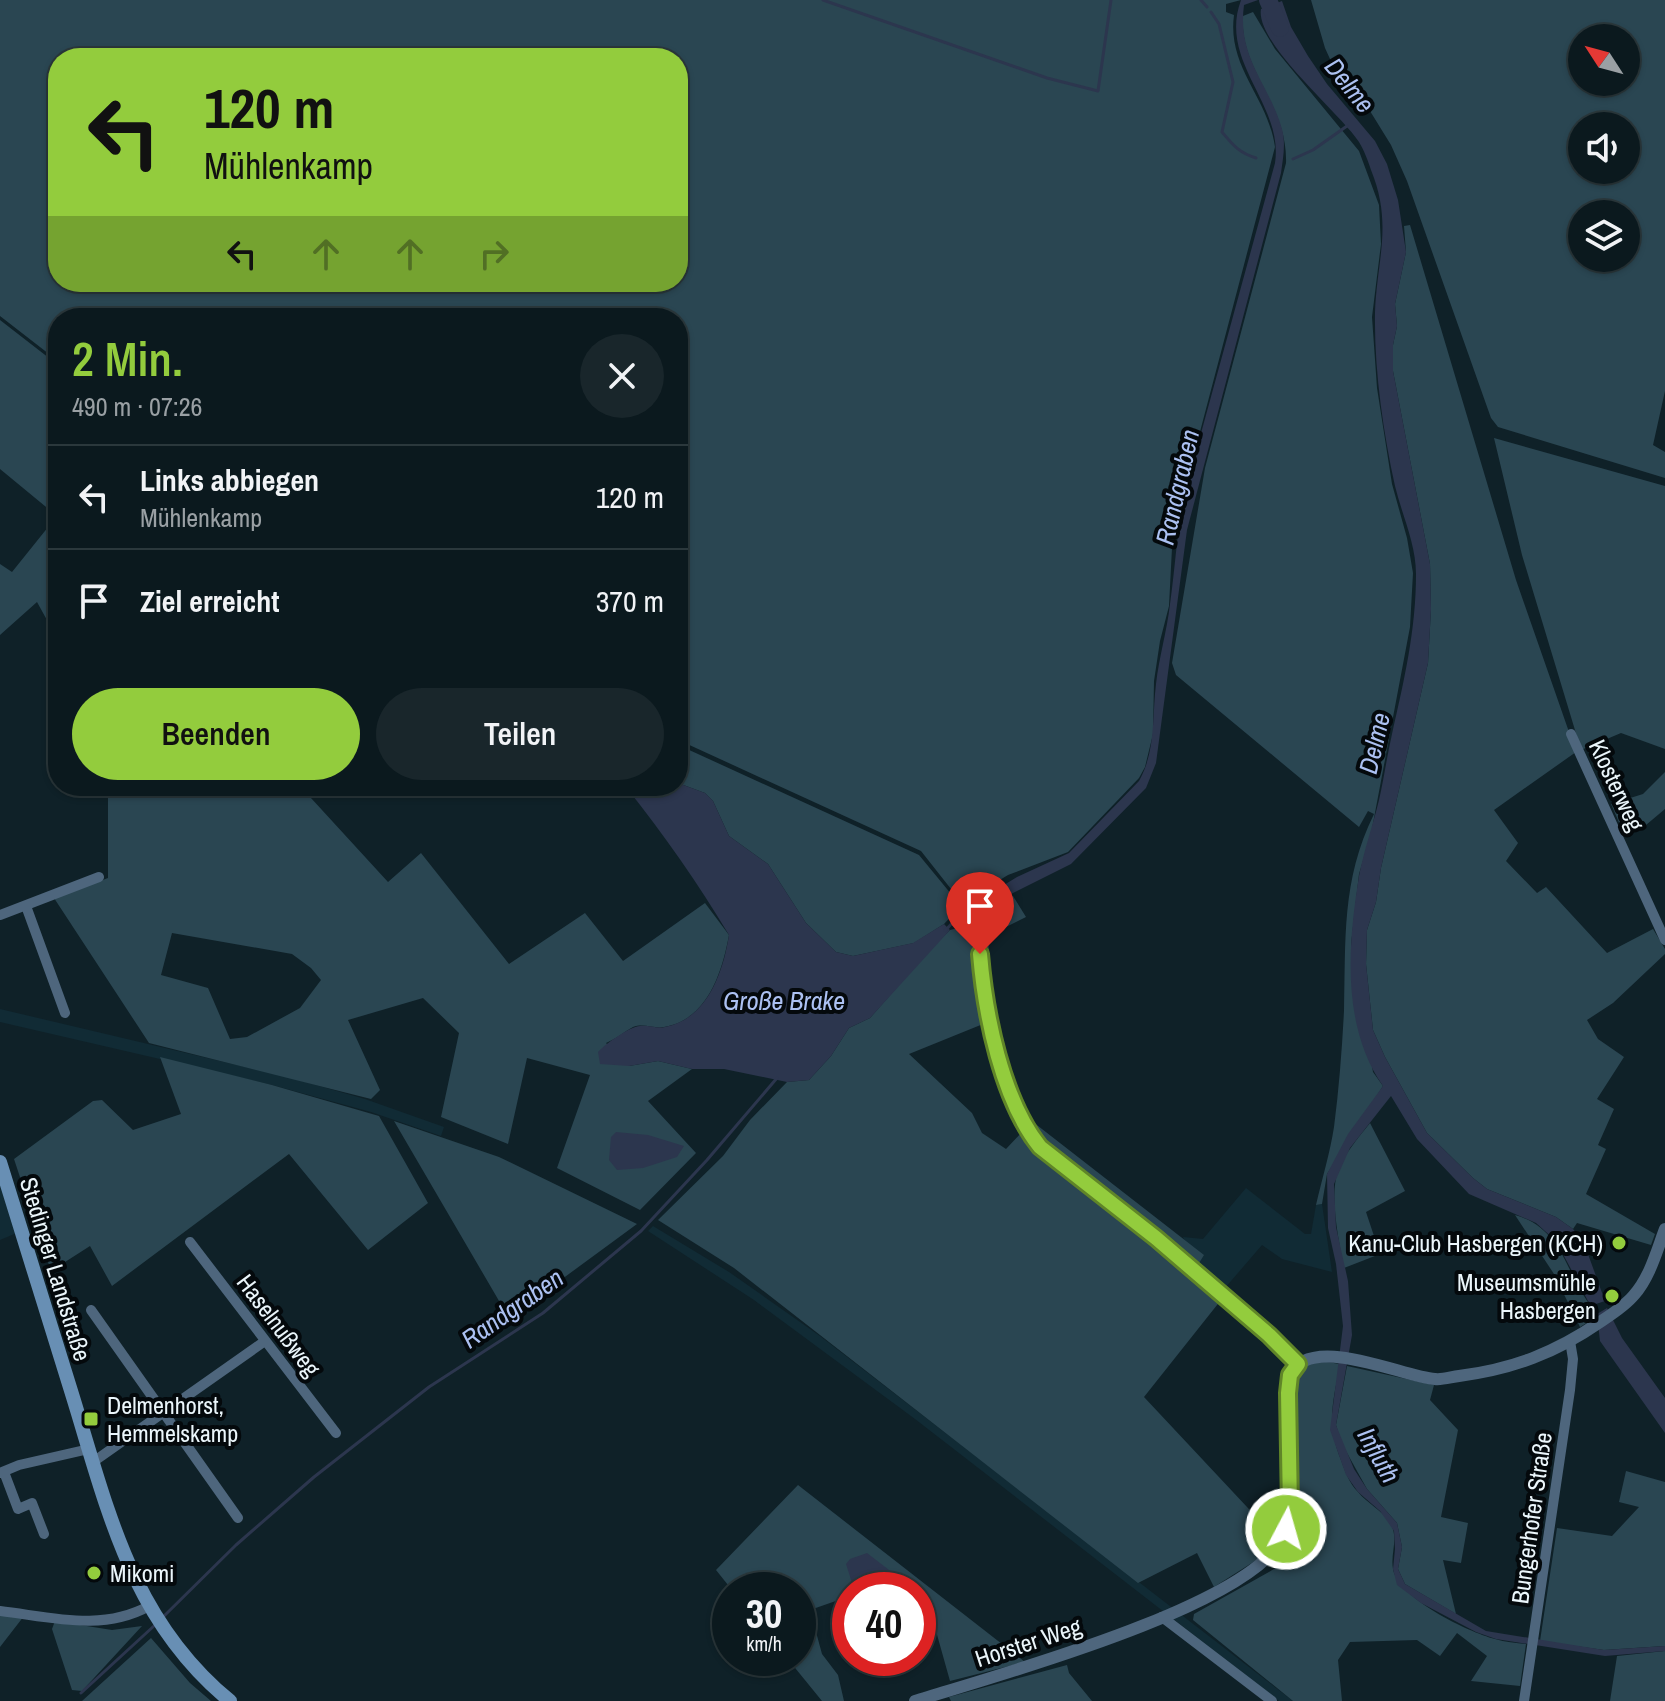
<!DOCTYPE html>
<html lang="de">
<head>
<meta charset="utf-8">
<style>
  :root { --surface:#0b191e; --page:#19262b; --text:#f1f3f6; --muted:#9aa0a4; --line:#2b383c; --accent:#93cc3d }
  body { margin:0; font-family:"Archivo Narrow",sans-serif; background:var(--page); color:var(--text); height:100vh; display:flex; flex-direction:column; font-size:30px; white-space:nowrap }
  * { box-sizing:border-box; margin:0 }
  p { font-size:26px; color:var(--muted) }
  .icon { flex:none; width:44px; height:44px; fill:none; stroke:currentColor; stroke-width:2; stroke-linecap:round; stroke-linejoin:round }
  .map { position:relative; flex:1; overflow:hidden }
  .details { position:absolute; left:48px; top:308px; width:640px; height:488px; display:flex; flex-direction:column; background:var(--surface); border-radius:32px; box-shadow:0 2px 6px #0004,0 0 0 2px var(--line) }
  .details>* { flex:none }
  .guide { position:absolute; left:48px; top:48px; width:640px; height:244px; border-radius:32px; box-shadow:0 2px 6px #0004,0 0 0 2px var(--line); background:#93cc3d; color:#111; overflow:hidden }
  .needle { width:52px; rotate:306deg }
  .buttons { position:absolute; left:1568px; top:24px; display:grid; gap:16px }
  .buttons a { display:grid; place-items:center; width:72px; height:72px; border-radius:50%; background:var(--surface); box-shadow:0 2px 6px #0004,0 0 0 2px var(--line); font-size:40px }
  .speed { position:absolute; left:712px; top:1572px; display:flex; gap:16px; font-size:40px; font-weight:700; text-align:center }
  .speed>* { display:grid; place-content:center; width:104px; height:104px; border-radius:50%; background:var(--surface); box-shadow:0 2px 6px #0004,0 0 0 2px var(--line); line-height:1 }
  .speed small { font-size:20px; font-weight:400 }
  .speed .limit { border:12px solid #d22; background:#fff; color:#111 }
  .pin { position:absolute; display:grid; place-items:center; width:68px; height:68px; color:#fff; margin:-82px -34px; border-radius:50% 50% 50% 0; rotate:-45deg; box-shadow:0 0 8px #0007 }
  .pin .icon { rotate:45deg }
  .me { position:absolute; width:88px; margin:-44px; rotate:6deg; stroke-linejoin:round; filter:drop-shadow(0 0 6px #0008) }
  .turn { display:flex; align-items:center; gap:28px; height:168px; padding:0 24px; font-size:36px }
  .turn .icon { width:104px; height:104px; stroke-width:2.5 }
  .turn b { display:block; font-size:56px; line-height:68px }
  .lanes { display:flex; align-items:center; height:76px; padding:0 24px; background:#0003; justify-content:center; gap:40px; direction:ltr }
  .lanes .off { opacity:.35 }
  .round { display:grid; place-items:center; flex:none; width:84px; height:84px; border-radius:42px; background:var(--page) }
  .head { display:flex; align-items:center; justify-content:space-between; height:136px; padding:0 24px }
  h1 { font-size:48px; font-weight:600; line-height:60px; color:var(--accent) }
  .primary-button { display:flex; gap:16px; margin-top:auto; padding:16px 24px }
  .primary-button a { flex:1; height:92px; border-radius:48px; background:var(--accent); color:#111; font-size:32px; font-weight:600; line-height:92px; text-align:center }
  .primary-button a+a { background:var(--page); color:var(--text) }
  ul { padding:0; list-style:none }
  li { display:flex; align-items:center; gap:24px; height:104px; padding:0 24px; border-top:2px solid var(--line) }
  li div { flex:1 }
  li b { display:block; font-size:30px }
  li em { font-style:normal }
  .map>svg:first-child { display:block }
  .built { fill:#112b35 }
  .green { fill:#2a4652; fill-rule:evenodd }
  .water { fill:#2c364e }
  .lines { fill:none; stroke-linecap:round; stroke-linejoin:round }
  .stream { stroke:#2c364e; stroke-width:3 }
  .river { stroke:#2c364e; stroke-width:18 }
  .minor { stroke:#4e667d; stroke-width:10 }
  .tertiary { stroke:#4e667d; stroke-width:12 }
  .secondary { stroke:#688fb4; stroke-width:14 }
  .route-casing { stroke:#608528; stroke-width:20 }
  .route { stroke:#93cc3d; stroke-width:14 }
  .poi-dot { fill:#93cc3d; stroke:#04090c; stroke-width:3 }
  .labels { text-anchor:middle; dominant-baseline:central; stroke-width:8; stroke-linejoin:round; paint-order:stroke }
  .street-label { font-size:24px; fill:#ebf6fb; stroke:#04090c }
  .poi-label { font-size:24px; fill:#ebf6fb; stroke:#04090c; text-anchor:end }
  .water-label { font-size:26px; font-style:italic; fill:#acc1f2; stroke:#04090c }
</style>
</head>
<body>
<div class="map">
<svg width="1665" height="1701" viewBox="0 0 1665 1701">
  <rect width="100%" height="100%" fill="#0f2128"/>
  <path class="built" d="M0,1009L288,1077L365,1099L444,1127L441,1136L371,1112L272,1085L0,1022Z
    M0,1178L19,1232L0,1240Z
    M1246,1188L1305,1234H1311L1316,1205L1322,1204L1332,1272L1282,1259L1262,1245L1225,1288L1196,1268L1183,1237L1203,1239Z
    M653,1226L729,1272L820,1336L1293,1701H1279L915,1419L754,1300L648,1231Z"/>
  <path class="green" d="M0,0H1241L1226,4V12L1234,15C1227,68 1268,97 1275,147L1182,500L1172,548L1169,606L1160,641L1154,681L1153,734L1145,767L1139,778L1068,852L1008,875L962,903L921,851L685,743L678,742V318H58V361L0,316ZM58,58H678V282H58Z
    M1311,0H1665V391L1653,445L1665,452V478L1498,427L1491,418L1407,181L1391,145L1370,111L1335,70L1325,48ZM1582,38H1626V82H1582ZM1582,126H1626V170H1582ZM1582,214H1626V258H1582Z
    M1253,12L1275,49L1359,151L1379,205L1381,244L1372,317L1377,388L1392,484L1407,538L1413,573L1410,627L1371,834L1359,874L1351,944L1373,1072L1383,1086L1327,1174L1322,1204L1316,1205C1322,1179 1330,1153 1334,1127C1339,1089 1342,1049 1344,1011C1346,940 1341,881 1374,814L1368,811L1359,827L1176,675L1172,663L1205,468L1286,163C1288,105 1239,70 1243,16Z
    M1410,225L1516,580L1576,752L1494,810L1518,843L1506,861L1537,893L1546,887L1607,953L1653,929L1665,949V954L1613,1003L1587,1020L1598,1039L1624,1057L1597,1099L1614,1109L1598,1145L1606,1149L1586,1194L1655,1234L1651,1245L1577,1223L1573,1229L1556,1217L1487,1189L1473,1178L1427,1133L1385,1057L1373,1030L1366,964L1367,930L1376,902L1381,868L1428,663L1431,609L1430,564L1393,371V345L1397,326L1395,304L1406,252L1404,226Z
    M0,320L58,365V640L37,602L0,635V564L12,572L57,516L0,469Z
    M1494,438L1665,486V749L1621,733L1581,750L1522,555Z
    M678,748L687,749L919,855L961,906L944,924L914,943L853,956L836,952L806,923L768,864L729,836L713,801L705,793L678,783Z
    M1665,772V809L1646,825L1624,834L1611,804L1643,794Z
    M108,786H300L388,882L421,853L509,964L585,913L623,961L705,903L729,935C722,973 707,1020 664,1027C654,1029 644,1023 633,1027C624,1032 616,1039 606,1043L629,1066L658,1061L692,1069L648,1101L696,1153L640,1210L557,1168L590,1075L527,1058L508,1144L441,1117L459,1033L423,998L348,1020L380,1090L371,1099L149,1043L54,898L108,878ZM172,933L292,954L311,968L321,980L300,1008L247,1037L230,1039L208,988L161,975Z
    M1013,896L1026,917L988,936L989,953L970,913L992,898L995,902Z
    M962,927L976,953L988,1022L909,1054L972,1113L982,1133L1006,1149L1022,1132L1221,1300L1144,1397L1277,1539L1269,1552L1214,1587L1197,1553L1138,1583L734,1268L658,1220L723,1156L750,1120L787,1082L809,1080L831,1056L849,1028L870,1018L928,952L950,930Z
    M160,1057L272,1085L379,1116L428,1203L368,1250L289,1154L112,1286L90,1246L51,1271L14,1159L93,1101L102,1100L133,1130L181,1114Z
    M1024,1115L1204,1255L1196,1268L1046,1149L1033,1135Z
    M394,1121L499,1157L637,1224L509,1318Z
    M1370,1123L1405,1191L1366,1212L1380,1254L1344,1268C1339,1242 1329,1196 1338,1171C1345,1153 1358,1138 1370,1123Z
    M1515,1215C1551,1225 1562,1254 1577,1284C1583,1296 1591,1305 1596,1317L1580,1327L1554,1274Z
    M1327,1362L1340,1364C1333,1403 1326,1422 1341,1460C1345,1471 1349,1483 1358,1492C1367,1503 1380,1509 1389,1521C1400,1537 1390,1552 1393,1569C1398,1598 1468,1632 1495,1639C1505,1642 1516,1643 1526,1644L1520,1686L1471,1681L1487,1656L1457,1633L1440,1656L1417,1640L1350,1642L1338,1660L1342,1701H1293L1193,1620L1194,1614L1290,1560L1281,1551C1307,1504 1296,1431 1296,1378C1302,1363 1312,1363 1327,1362Z
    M1347,1366L1434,1385L1430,1400L1458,1430L1441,1517L1468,1523L1461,1563L1443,1560L1456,1614L1405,1584L1398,1569L1402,1547L1397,1523L1367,1489L1342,1444L1336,1425Z
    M1626,1471L1665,1482V1646L1604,1650L1540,1641L1557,1528L1612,1536L1639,1507L1619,1502Z
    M798,1485L1025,1662L950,1681L927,1599L918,1597V1590H850V1596L810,1610L822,1654L838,1675L844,1701H822L787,1658H798V1590H732L716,1570Z
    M0,1614L24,1616L0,1647Z
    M55,1621L112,1630L142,1626L82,1691L72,1690L52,1629Z
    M151,1638L190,1683L211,1701H82Z
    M1665,1651V1701H1610L1617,1656Z
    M1067,1665L1069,1673L1092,1701H951L949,1697Z"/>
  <path class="water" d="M1241,0H1258L1244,5C1237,58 1269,83 1282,129C1286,144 1283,158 1281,173L1187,530L1156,763L1146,788L1071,864L995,902L992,898L976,907L973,904L1017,877L1069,853L1139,781C1156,751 1152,717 1156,684C1159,657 1167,631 1170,604C1175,568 1177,534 1183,499L1275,163C1284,104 1218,62 1241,0Z
    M1282,1L1291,27L1308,56L1327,84L1375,141L1387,164L1398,200L1406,252L1395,304L1397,326L1393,345V371L1430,564L1431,609L1428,663L1381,868L1376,902L1367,930L1366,964L1373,1030L1385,1057L1427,1133L1473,1178L1487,1189L1556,1217L1573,1229L1584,1243L1605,1301L1593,1305L1588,1301L1556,1241L1536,1223L1469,1194L1417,1139L1391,1096L1350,1148L1334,1184L1336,1227L1348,1281L1352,1335L1336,1425L1354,1469L1367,1489L1397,1523L1402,1547L1398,1569L1405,1584L1486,1631L1604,1650L1665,1646V1651L1605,1656L1496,1639L1476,1632L1421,1603L1397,1585L1393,1569L1395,1549L1394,1531L1380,1511L1358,1492L1346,1475L1330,1430L1343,1326L1336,1264L1328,1228L1327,1174L1348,1134L1383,1086C1341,1026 1348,944 1359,876C1364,850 1373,825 1379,800C1384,778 1387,756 1392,734C1404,681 1416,630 1416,574C1416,544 1402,515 1395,486C1383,431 1374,369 1375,312C1377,259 1393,224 1371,170C1368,161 1364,150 1359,142C1339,112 1255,43 1261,9Z
    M678,783L705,793L713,801L729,836L768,864L806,923L836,952L853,956L913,943L944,924L950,930L870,1018L849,1028L831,1056L809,1080L787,1082L724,1069H692L658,1061L629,1066L600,1064L598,1052C605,1044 629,1027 640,1026C649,1025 657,1029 665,1027C707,1019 723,973 729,935C698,883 664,835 626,787L678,786Z
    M616,1132L648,1135L684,1146L677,1157L643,1168L617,1170L609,1160L611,1137Z
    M1607,1308L1622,1338L1665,1398V1433L1600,1341L1597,1314Z
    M867,1553L893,1573L853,1586L846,1564L850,1559Z"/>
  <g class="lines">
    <path class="stream" d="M823,0L1047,78L1098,91L1111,0
      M1201,0L1207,7
      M1211,12L1219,24L1233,82L1222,132C1233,145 1239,153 1256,158
      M1293,159L1313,150L1347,126
      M945,931L953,922
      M163,1617L236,1545L314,1477L429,1387L543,1313L641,1231L707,1160L777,1078
      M81,1693L155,1625"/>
    <path class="river" d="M1268,0L1280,28"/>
    <path class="minor" d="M1571,734L1665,940
      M26,906L65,1013
      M0,915L99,877
      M980,954C985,1014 1002,1101 1040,1147L1156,1238L1269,1335L1298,1364
      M190,1242L336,1433
      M91,1310L238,1518
      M93,1462L265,1341
      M4,1472L18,1509L32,1503L44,1534
      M0,1473L19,1465L89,1449
      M0,1611C51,1617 102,1632 149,1606
      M1162,1617L1272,1701
      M1524,1701L1570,1390L1573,1359L1570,1341"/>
    <path class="tertiary" d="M915,1701C991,1677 1250,1607 1282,1538C1298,1502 1288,1433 1288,1393C1288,1387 1288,1380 1290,1375C1310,1332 1403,1377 1435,1379C1442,1380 1451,1377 1459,1376C1513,1369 1555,1353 1600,1322C1612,1314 1625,1306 1634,1295C1650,1277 1657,1250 1665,1229"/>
    <path class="secondary" d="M0,1162C24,1239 48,1317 72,1394C108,1510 131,1620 230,1701"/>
  </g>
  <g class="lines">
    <defs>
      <path id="route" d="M980,954C985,1014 1002,1100 1040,1147L1156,1238L1269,1335L1298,1364L1290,1375L1288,1393L1290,1508L1286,1529"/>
    </defs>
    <use href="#route" class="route-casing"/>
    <use href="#route" class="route"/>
  </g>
  <g class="poi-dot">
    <circle cx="1619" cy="1243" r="8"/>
    <circle cx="1612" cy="1296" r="8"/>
    <rect x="83" y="1411" width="16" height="16" rx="4"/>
    <circle cx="94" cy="1573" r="8"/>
  </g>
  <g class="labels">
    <g class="street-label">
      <text transform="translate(1617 785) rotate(65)">Klosterweg</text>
      <text transform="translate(56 1269) rotate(73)">Stedinger Landstraße</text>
      <text transform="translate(279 1325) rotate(53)">Haselnußweg</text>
      <text transform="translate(1531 1518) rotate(-82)">Bungerhofer Straße</text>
      <text transform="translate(1028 1642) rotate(-18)">Horster Weg</text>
    </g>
    <g class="poi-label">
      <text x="1603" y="1243">Kanu-Club Hasbergen (KCH)</text>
      <text x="1596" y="1282">Museumsmühle<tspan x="1596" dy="28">Hasbergen</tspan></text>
      <text x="107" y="1405" text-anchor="start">Delmenhorst,<tspan x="107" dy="28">Hemmelskamp</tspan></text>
      <text x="110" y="1573" text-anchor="start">Mikomi</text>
    </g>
    <g class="water-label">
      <text transform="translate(1350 85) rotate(51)">Delme</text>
      <text transform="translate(1177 487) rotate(-77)">Randgraben</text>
      <text transform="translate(1374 743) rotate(-77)">Delme</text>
      <text x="784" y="1000">Große Brake</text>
      <text transform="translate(512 1308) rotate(-35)">Randgraben</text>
      <text transform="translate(1379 1455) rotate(61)">Influth</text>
    </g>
  </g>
</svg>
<div class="buttons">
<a><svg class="needle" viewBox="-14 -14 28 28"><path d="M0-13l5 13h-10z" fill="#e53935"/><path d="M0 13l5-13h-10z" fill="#9aa0a4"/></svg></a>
<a><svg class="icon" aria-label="sound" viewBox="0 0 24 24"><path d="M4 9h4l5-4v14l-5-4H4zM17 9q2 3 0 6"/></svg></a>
<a><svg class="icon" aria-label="layers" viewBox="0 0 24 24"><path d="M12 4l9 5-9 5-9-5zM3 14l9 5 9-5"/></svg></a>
</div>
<div class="speed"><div>30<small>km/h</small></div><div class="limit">40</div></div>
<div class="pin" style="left:980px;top:954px;background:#d93025"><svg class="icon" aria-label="arrive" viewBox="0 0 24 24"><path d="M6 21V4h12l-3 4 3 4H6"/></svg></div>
<svg class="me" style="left:1286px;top:1529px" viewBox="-20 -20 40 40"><circle r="17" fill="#93cc3d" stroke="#fff" stroke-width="3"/><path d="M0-11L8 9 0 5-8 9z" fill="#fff"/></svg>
<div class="guide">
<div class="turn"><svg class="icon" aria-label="left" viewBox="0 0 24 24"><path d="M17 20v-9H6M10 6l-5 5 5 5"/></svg><div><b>120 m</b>Mühlenkamp</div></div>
<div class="lanes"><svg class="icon" aria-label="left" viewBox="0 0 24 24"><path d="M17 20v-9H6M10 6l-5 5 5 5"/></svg><svg class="icon off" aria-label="ahead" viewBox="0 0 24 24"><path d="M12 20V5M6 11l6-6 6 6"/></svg><svg class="icon off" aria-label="ahead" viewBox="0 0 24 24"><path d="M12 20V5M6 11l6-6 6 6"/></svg><svg class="icon off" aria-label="right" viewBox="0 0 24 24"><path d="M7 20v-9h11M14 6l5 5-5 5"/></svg></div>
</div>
<section class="details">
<div class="head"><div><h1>2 Min.</h1><p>490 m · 07:26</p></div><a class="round"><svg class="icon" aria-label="close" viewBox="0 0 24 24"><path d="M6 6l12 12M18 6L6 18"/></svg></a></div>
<ul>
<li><svg class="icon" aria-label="left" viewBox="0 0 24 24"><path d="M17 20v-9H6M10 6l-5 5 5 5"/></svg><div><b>Links abbiegen</b><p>Mühlenkamp</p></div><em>120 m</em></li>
<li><svg class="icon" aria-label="arrive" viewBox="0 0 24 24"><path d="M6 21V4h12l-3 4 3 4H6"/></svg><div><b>Ziel erreicht</b></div><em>370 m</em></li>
</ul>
<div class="primary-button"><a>Beenden</a><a>Teilen</a></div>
</section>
</div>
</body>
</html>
